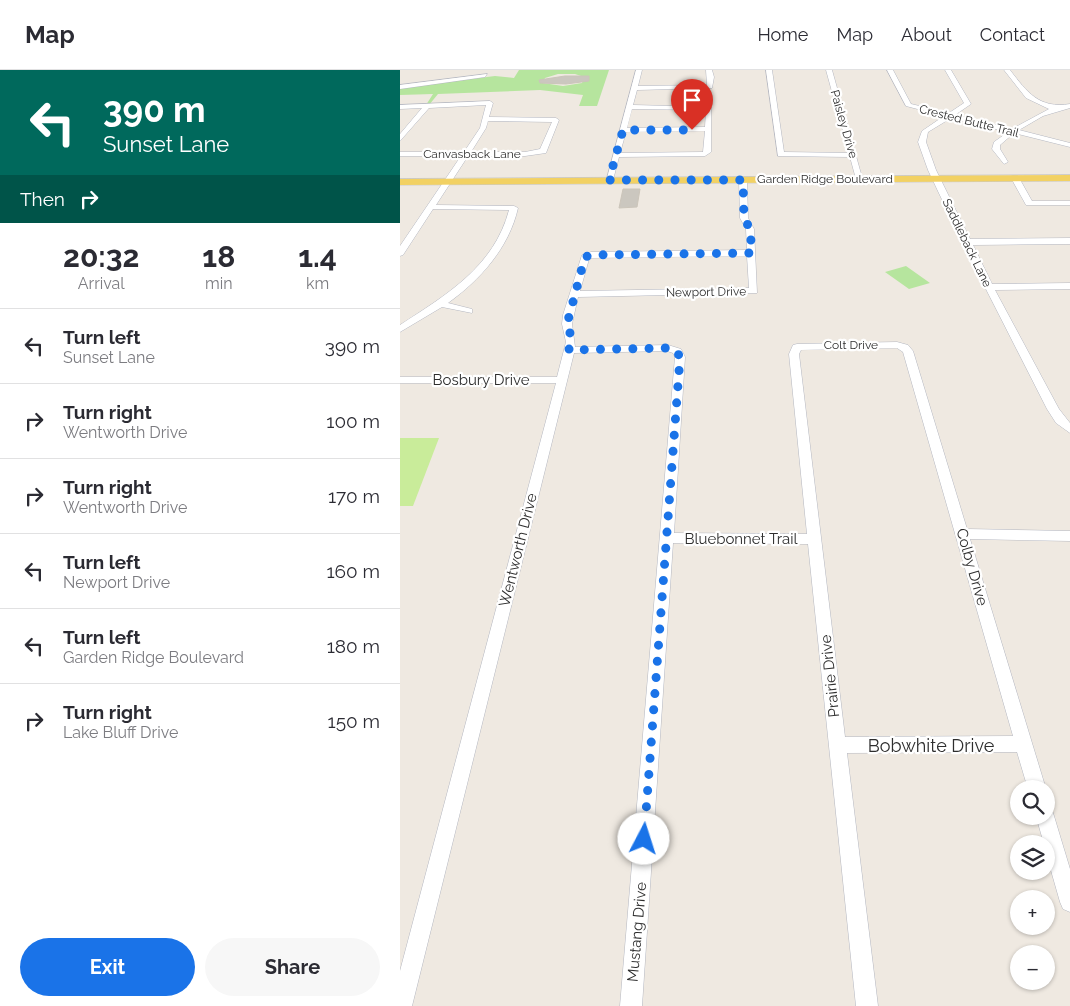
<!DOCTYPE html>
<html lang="en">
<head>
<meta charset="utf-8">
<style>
  :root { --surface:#fff; --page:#f7f7f7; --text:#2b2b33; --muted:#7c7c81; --line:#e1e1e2; --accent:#1a73e8 }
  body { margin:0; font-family:Raleway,sans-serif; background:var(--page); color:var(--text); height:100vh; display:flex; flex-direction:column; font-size:19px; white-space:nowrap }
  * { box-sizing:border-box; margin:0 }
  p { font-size:16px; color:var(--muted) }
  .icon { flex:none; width:28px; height:28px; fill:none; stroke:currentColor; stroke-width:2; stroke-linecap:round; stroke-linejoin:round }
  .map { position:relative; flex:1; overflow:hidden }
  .panel { display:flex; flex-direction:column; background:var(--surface); width:400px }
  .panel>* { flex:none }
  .guide { background:#00695c; color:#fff; overflow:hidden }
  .tools { position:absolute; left:610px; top:710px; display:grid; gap:10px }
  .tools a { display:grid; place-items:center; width:45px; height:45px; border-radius:50%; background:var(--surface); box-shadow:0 1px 4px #0004; font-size:25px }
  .pin { position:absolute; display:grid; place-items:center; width:42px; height:42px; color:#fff; margin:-51px -21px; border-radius:50% 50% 50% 0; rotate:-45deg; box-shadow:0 0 5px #0007 }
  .pin .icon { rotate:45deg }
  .me { position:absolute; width:55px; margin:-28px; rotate:5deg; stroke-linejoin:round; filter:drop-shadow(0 0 4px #0008) }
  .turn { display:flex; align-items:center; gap:18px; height:105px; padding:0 20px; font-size:22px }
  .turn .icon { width:65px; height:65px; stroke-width:2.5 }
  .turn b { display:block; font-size:35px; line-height:42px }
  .then { display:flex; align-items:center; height:48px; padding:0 20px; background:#0003; gap:10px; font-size:19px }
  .eta { display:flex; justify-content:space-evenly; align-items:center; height:85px; text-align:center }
  .eta b { font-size:30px; font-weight:700; line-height:35px }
  .primary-button { display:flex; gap:10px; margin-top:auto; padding:10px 20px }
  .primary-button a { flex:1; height:58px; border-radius:30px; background:var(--accent); color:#fff; font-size:20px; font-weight:700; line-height:58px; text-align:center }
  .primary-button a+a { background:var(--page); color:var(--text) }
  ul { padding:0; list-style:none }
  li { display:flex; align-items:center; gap:15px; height:75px; padding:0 20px; border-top:1px solid var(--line) }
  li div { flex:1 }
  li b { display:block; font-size:19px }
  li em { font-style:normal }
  header { display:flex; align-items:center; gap:30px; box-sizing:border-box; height:70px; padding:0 25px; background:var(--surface); border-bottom:1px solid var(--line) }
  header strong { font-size:24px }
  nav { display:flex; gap:28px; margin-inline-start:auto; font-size:18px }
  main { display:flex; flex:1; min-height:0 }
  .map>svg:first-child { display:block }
  .green { fill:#b6e59e; fill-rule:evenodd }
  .pitch { fill:#c9ec9a }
  .building { fill:#cbc7bf; stroke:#cbc5ba }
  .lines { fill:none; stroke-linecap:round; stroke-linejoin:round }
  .minor-casing { stroke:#b4b7c1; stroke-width:1 }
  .major-casing { stroke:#c9c9c9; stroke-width:1 }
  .minor { fill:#fff; fill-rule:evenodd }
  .major { fill:#f2d163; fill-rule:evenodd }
  .route { stroke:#1a73e8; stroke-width:9; stroke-dasharray:0 16.2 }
  .labels { text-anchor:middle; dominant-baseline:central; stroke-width:4.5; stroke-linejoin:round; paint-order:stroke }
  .far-street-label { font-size:12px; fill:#2e2e2e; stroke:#fff }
  .street-label { font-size:15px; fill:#2e2e2e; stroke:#fff }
  .near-street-label { font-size:18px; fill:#2e2e2e; stroke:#fff }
</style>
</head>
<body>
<header>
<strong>Map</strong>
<nav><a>Home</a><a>Map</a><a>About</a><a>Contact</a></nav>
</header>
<main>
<section class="panel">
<div class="guide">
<div class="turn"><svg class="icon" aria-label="left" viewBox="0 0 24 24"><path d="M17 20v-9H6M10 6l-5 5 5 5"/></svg><div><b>390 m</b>Sunset Lane</div></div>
<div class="then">Then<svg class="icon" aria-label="right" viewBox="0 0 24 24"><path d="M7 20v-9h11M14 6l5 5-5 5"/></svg></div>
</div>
<div class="eta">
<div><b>20:32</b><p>Arrival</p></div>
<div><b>18</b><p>min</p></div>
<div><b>1.4</b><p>km</p></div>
</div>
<ul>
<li><svg class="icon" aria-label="left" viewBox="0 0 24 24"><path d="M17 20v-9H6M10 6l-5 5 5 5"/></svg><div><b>Turn left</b><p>Sunset Lane</p></div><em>390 m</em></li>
<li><svg class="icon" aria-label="right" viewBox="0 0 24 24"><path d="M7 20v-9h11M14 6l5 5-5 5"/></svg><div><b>Turn right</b><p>Wentworth Drive</p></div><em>100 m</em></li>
<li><svg class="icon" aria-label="right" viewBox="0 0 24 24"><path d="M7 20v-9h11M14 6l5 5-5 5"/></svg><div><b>Turn right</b><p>Wentworth Drive</p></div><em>170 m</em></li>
<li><svg class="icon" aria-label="left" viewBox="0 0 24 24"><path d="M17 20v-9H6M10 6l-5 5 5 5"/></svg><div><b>Turn left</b><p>Newport Drive</p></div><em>160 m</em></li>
<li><svg class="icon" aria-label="left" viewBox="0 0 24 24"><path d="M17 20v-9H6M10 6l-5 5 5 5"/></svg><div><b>Turn left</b><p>Garden Ridge Boulevard</p></div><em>180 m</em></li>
<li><svg class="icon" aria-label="right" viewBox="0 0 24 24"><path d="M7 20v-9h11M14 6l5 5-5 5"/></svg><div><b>Turn right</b><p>Lake Bluff Drive</p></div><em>150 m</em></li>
</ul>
<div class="primary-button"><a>Exit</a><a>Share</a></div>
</section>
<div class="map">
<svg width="670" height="936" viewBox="0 0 670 936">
  <rect width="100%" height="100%" fill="#efe9e1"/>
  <path class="green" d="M119,0H209L197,36H179L183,25L140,20L38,24L29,35H26L33,24L0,25V18L95,6L114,8ZM158,4H175L184,7L182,13L163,16L143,13L145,8Z
    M506,196L530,213L509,219L485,202Z"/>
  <path class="pitch" d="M0,368H39L13,436H0Z"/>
  <path class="building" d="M165,6H189V11L166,14L140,13L139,10Z
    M223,119H240L237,137L219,138Z"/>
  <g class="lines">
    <defs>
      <path id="minor" d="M236,0H242L238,16L307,15L306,0H312L314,7L312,18L237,20L233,35L311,37V82L305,86L219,87L213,110L206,112ZM232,39L306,40L305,57L227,58ZM305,61L303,82L220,83L226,62Z
        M366,0H372L384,82L449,83L426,0H432L463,111L456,109L450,87L378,86Z
        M487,0H493L511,34L549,43L564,33L545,0H551L571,34L555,45L612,59L649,39L626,28L604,0H610C627,22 639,39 670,34V38L643,46L619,60L670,73V77L614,63L600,75V79L608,92L604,94L592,79L594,72L608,62L551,48L528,62L526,72L536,100L570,169L670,168V174L573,175L592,214L670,213V219L595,220L659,339L670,353V363L656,353L647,339L562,172L528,100L518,72L522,61L544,46L506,36Z
        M87,4L85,7L0,19V15Z
        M90,31L93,33L89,47L156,48L159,50L146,83L125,86H68L36,135L114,136L118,138C109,178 80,210 48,233L72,239V243L42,237L0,262V255C46,225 94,197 109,140L33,139L3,185L0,186V176L61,86H0V82H64L80,58L86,35L29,38L0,71V64L22,38L0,39V35ZM88,51L152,52L140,79L125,82H71L86,58Z
        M612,106H618L632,131H670V135H626L611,108Z
        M343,108L347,110L348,148L354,159L357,223L178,227L172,254L175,277L268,275L281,279L285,287L274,463L407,464L389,284L393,275L397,274L497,272L508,275L513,281L567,459L670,461V471L570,469L646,719H628L617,682L447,683L478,936H456L408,474L273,473L242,936H220L275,287L273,283L267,281L174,283L12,936H0V901L156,313H0V307H157L166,272L162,254L163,245L182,185L191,182L347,180L346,159L340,148L339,110ZM347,186L349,218L180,221L189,189L192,188ZM497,278L503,282L613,666L445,667L399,284L401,280Z
        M646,737L652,740L654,746L670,799V842L663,839L660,832L646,783V774H644L636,746H646Z"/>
      <path id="major" d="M670,105V111L0,115V109Z"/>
    </defs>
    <use href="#minor" class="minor-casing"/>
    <use href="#major" class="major-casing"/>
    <use href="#minor" class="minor"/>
    <use href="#major" class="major"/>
  </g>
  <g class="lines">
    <path class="route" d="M244,769L280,288L277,281L268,278L169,280L170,262L167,254L185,187L191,185L352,183L350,159L344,148L343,110H209L223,60H292"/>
  </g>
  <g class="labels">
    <g class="far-street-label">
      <text transform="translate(569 51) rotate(14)">Crested Butte Trail</text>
      <text transform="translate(444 54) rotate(74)">Paisley Drive</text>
      <text x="72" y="84">Canvasback Lane</text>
      <text x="425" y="109">Garden Ridge Boulevard</text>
      <text transform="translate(567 173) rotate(64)">Saddleback Lane</text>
      <text transform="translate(306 222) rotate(-1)">Newport Drive</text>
      <text x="451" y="275">Colt Drive</text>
    </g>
    <g class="street-label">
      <text x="81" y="310">Bosbury Drive</text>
      <text x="341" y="469">Bluebonnet Trail</text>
      <text transform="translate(118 480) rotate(-76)">Wentworth Drive</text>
      <text transform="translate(572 497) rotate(74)">Colby Drive</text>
      <text transform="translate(430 606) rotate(-96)">Prairie Drive</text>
      <text transform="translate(237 862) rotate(-85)">Mustang Drive</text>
    </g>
    <g class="near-street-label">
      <text x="531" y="675">Bobwhite Drive</text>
    </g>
  </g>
</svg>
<div class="tools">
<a><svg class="icon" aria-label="search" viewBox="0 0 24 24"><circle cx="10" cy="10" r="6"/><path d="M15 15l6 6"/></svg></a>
<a><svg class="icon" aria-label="layers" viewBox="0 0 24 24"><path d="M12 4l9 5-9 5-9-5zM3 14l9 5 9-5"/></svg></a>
<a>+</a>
<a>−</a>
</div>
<div class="pin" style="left:292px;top:60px;background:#d93025"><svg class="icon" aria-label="arrive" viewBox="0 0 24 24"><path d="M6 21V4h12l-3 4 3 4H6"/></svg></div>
<svg class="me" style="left:244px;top:769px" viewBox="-20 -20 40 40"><circle r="19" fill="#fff"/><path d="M0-13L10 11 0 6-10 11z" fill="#1a73e8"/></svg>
</div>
</main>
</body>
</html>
